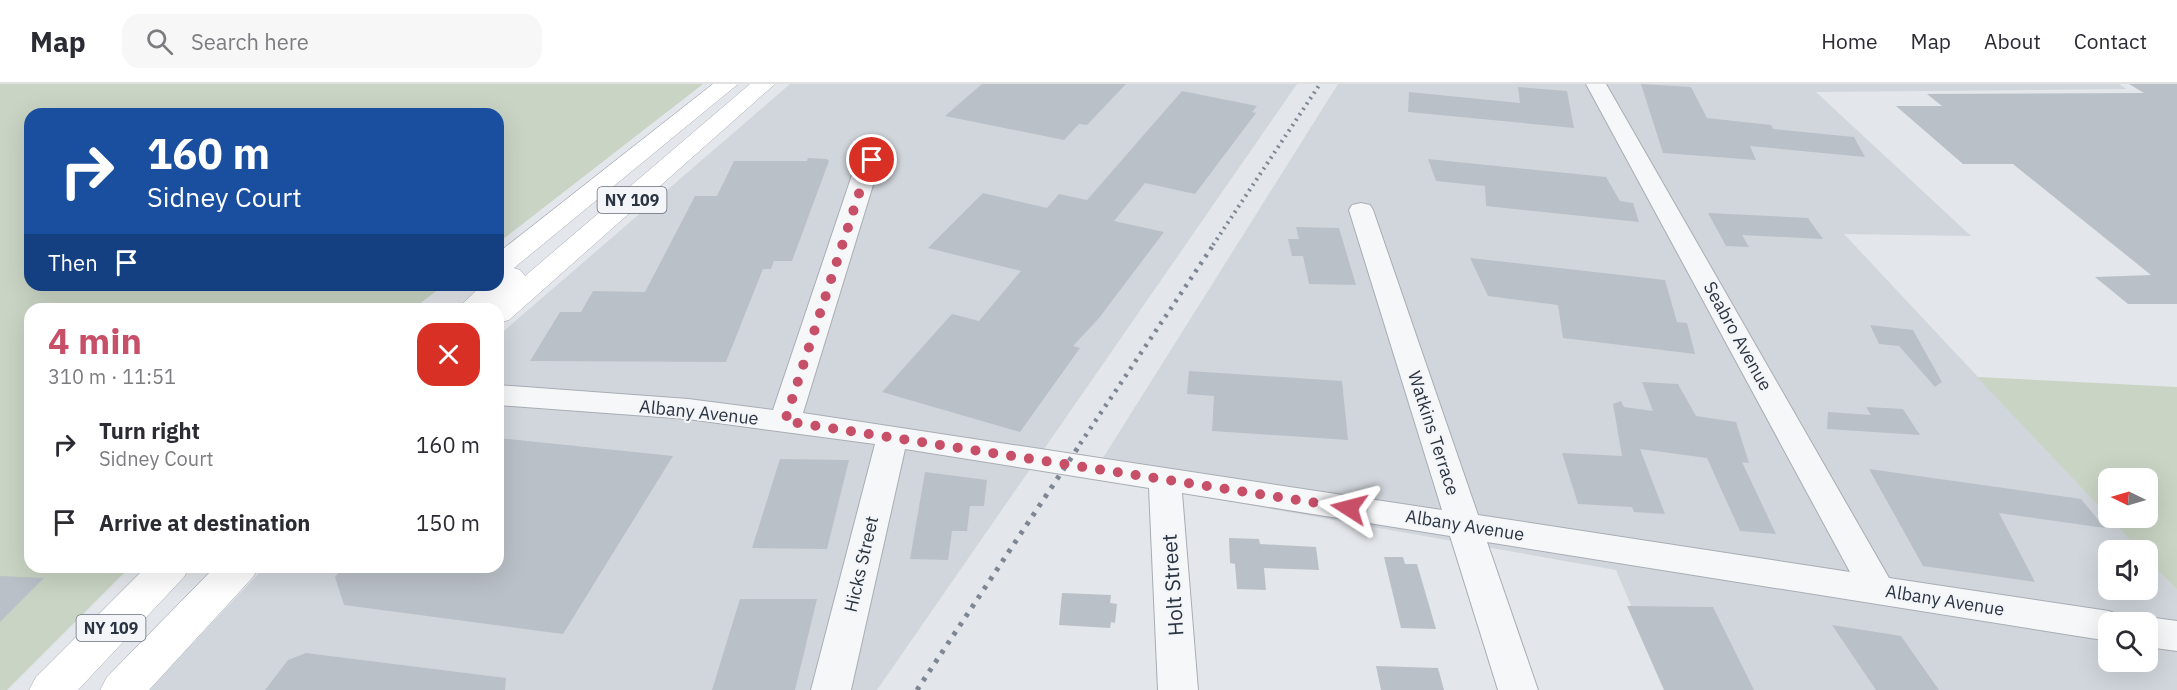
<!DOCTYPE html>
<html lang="en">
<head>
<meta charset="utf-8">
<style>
  :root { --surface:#fff; --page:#f7f7f7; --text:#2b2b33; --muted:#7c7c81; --line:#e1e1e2; --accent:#c84f68 }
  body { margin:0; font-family:"IBM Plex Sans",sans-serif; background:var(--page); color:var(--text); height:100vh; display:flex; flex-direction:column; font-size:22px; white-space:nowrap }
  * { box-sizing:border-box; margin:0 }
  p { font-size:20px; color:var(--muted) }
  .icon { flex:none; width:33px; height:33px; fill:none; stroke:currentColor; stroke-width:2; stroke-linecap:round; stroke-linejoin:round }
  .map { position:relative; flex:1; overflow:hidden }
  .details { position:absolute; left:24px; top:219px; width:480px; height:270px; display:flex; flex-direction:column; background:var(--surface); border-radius:18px; box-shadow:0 6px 24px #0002 }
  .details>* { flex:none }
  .top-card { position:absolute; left:24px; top:24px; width:480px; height:183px; border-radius:18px; box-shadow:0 6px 24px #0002; background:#1a4fa0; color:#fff; overflow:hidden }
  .needle { width:39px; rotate:275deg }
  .fabs { position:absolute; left:2098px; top:384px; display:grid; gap:12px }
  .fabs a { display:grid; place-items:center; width:60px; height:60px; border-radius:12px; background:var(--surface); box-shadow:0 6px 24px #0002; font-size:30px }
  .pin { position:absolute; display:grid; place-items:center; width:51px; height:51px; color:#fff; margin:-26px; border:3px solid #fff; border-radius:50%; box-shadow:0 2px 6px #0007 }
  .me { position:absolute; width:66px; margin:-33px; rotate:279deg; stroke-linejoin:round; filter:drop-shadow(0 0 4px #0008) }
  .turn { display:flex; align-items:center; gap:21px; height:126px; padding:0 24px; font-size:27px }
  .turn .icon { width:78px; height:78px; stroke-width:2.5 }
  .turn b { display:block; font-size:42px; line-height:51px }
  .then { display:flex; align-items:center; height:57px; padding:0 24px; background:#0003; gap:12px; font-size:22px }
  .round { display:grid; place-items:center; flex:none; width:63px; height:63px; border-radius:18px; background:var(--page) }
  .overview { display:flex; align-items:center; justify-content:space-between; height:102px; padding:0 24px }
  h1 { font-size:36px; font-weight:800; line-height:45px; color:var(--accent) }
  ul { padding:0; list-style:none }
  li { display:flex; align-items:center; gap:18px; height:78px; padding:0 24px }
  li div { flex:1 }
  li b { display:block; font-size:22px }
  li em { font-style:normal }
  header { display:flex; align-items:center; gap:36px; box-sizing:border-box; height:84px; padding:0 30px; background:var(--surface); border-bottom:2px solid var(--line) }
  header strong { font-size:28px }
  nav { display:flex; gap:33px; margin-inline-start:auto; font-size:21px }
  .search { width:420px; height:54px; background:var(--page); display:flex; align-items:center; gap:15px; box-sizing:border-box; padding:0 21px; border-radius:18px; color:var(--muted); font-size:22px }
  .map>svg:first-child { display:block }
  .built { fill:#d1d6dc; fill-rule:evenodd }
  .green { fill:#c9d4c4; fill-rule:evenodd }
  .building { fill:#bac0c7 }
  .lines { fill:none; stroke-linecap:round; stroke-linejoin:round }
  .minor-casing { stroke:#a8adb4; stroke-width:2 }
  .major-casing { stroke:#a3abb6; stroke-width:1 }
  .minor { fill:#f6f7f9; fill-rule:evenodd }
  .major { fill:#fff; fill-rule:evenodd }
  .rail-far2 { stroke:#7d8793; stroke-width:4; stroke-dasharray:2 4.5; stroke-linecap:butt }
  .rail-far1 { stroke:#7d8793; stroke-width:4.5; stroke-dasharray:3 6; stroke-linecap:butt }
  .rail { stroke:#7d8793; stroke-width:5; stroke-dasharray:4 7; stroke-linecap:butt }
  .route { stroke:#c84f68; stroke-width:10; stroke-dasharray:0 18 }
  .labels { text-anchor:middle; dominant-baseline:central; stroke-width:4.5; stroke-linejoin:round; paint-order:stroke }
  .shield { fill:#f3f5f8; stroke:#676f79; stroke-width:1.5 }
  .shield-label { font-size:16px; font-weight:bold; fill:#2b3542 }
  .street-label { font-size:18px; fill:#2b3542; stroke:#f3f5f8 }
  .near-street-label { font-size:21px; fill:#2b3542; stroke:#f3f5f8 }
</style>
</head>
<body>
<header>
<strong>Map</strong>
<div class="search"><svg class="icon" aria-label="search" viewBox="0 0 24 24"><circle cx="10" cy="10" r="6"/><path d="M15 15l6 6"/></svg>Search here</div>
<nav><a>Home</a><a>Map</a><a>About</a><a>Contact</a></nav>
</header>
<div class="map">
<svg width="2177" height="606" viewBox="0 0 2177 606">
  <rect width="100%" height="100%" fill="#e3e6ea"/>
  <path class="built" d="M790,0H1297L877,606H148L265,483H498V252Z
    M1338,0H2119L2126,5L1816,8L1971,152L1844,150L2140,466H2109V506H2148V476L2177,506V606H1667L1616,486L1091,393ZM2109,538H2148V578H2109Z"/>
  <path class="green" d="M0,0H703L498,159V30H30V201H444L413,225H30V483H130L7,606H0Z
    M1977,293L2177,303V506L2148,476V466H2140ZM2109,394H2148V434H2109Z"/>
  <path class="building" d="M982,0H1126L1087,41L1079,40L1064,56L945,32Z
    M1641,0L1691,3L1707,34L1771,41L1773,45L1854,53L1865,73L1750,62L1756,76L1663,69Z
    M2129,0H2177V220H2128L2095,193L2151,191L2013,80H1963L1896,22H1942L1927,10L2144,9Z
    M1518,3L1567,7L1574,44L1408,28L1409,8L1520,19Z
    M1182,7L1257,22L1252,28L1256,29L1195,110L1145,99L1114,137L1164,148L1099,234L1073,262L1080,264L1020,348L882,308L952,230L979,237L1021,187L928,164L983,109L1047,124L1059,110L1087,116Z
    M808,74L827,75L829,77L792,177H774L771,185H763L726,278L530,277L560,228H581L593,207L645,208L695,112H717L734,77H807Z
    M1428,75L1606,93L1620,117L1633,119L1639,138L1486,122L1485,102L1436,97Z
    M1708,129L1808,134L1823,155L1742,151L1749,163L1726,162Z
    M1296,143L1339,144L1356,201L1309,200L1303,172H1292L1288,155H1299Z
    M1470,174L1665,196L1677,238L1687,239L1695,270L1563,254L1558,221L1488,212Z
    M1870,241L1913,246L1942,298L1935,303L1899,262L1879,260Z
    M1189,287L1342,297L1348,356L1212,347L1214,312L1187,310Z
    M1642,298L1678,300L1696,332L1736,338L1749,379L1742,378L1776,450L1740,447L1707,374L1640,365L1665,430L1634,428L1632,423L1578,420L1562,369L1622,372L1613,320L1621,317L1624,323L1653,327Z
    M1866,323L1903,325L1920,351L1827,345L1828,328L1871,331Z
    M498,354L673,372L563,550L344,521L335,493L343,483H498Z
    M780,375L849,376L827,465L752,464Z
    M1869,385L2081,415L2105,444L1999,429L2035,498L1923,482Z
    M925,388L987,396L984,422H970L967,447H952L948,476L910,475Z
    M1229,454L1259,455L1260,460L1316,463L1319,486L1264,484L1266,506L1237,505L1235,480L1230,479Z
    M1384,473H1403L1405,480H1417L1436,545L1401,544Z
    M0,492L44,494L0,538Z
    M1062,509L1111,511L1110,519L1117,520L1115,539L1111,538L1110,544L1059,541Z
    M740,515H817L795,606H712Z
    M1627,522L1713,523L1754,606H1664Z
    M1832,541L1901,552L1939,606H1876Z
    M306,569L506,594L505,606H265L288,576Z
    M1376,582L1438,584L1444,606H1381Z"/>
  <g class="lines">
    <defs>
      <path id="minor" d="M1586,0H1606L1889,494L2109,527L2122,532L2126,538H2109V557L1487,458L1538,606H1498L1450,452L1182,409L1198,606H1158L1149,404L905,365L851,606H811L875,360L688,335L498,321V301L688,315L773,326L853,88C863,75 869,60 887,64L890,69L877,88L803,329L1442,426L1349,126L1352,121L1361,119L1370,121L1373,126L1478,431L1850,488Z
        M2148,533L2177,537V567L2148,563V538H2134Z"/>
      <path id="major" d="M713,0H738L514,184L520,186L525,192L750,0H775L509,236L498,239V225H457L482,201H498V169Z
        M146,483H190L184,493L78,606H29L36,593Z
        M215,483H259L253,493L149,606H100L107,593Z"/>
    </defs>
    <use href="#minor" class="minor-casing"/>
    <use href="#major" class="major-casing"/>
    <use href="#minor" class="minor"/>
    <use href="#major" class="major"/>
    <path class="rail-far2" d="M1213,161L1320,0"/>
    <path class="rail-far1" d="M1080,360L1214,160"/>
    <path class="rail" d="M917,606L1081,359"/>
  </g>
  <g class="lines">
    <path class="route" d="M872,76L866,88L785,337L1349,424"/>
  </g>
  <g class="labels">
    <g class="shield">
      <rect x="597.5" y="103" width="69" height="26" rx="4.5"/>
      <rect x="76.5" y="531" width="69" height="26" rx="4.5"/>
    </g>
    <g class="shield-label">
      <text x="632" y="116">NY 109</text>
      <text x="111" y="544">NY 109</text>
    </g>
    <g class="street-label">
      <text transform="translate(1738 252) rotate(61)">Seabro Avenue</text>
      <text transform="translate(699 328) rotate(6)">Albany Avenue</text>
      <text transform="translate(1434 349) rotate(72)">Watkins Terrace</text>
      <text transform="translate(1465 441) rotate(9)">Albany Avenue</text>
      <text transform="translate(861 480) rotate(-77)">Hicks Street</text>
      <text transform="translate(1945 516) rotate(9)">Albany Avenue</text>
    </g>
    <g class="near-street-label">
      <text transform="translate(1172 501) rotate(-94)">Holt Street</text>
    </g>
  </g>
</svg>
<div class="fabs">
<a><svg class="needle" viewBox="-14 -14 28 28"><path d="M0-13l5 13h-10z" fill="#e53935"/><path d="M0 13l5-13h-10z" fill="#7c7c81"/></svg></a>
<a><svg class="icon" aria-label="sound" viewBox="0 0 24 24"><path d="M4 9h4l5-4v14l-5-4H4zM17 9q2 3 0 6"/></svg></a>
<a><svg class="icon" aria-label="search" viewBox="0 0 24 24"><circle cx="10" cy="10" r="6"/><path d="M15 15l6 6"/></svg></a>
</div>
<div class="pin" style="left:872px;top:76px;background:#d93025"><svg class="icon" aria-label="arrive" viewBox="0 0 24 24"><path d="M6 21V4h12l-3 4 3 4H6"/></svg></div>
<svg class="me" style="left:1349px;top:424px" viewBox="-20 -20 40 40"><path d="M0-17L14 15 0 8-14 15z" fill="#c84f68" stroke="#fff" stroke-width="4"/></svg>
<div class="top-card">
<div class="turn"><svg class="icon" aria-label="right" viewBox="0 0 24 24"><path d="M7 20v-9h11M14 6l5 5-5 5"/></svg><div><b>160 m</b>Sidney Court</div></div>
<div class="then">Then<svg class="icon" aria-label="arrive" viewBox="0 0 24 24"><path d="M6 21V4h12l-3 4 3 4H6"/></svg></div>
</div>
<section class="details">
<div class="overview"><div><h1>4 min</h1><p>310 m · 11:51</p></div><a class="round" style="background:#d93025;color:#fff"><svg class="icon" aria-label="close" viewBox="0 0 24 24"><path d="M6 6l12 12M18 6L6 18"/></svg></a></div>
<ul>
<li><svg class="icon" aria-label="right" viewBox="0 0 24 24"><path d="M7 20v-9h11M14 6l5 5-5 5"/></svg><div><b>Turn right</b><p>Sidney Court</p></div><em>160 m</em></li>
<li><svg class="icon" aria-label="arrive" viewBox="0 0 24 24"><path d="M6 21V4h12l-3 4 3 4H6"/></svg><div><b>Arrive at destination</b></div><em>150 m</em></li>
</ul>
</section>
</div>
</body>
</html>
